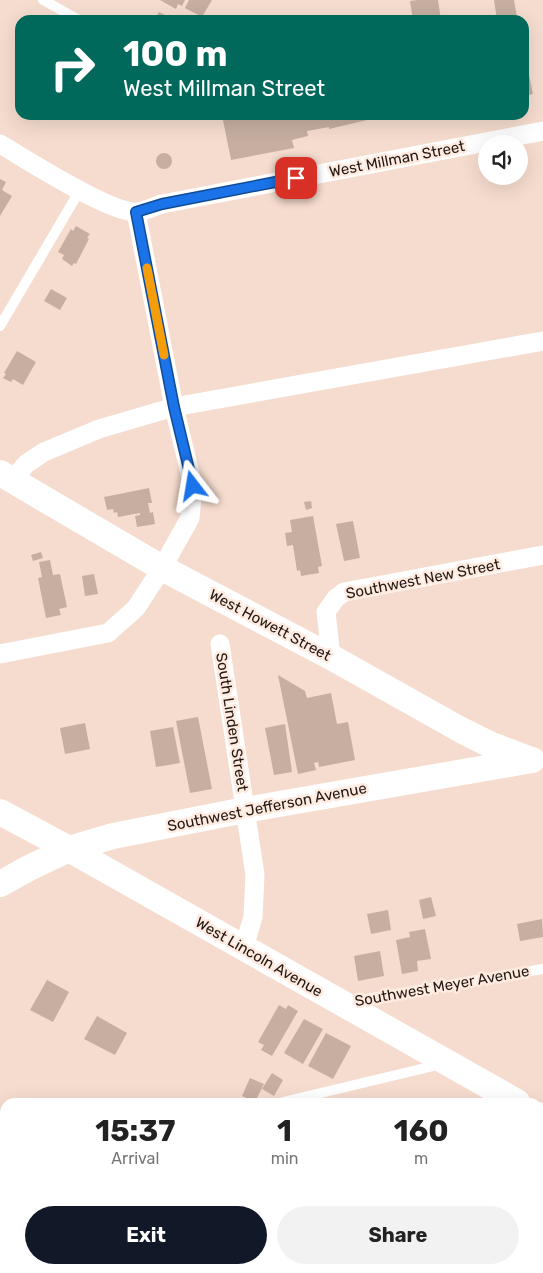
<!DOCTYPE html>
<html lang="en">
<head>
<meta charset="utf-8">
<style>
  :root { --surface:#fff; --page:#f2f2f2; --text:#222; --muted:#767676; --accent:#111827 }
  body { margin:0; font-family:Rubik,sans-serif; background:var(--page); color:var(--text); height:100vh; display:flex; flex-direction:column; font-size:19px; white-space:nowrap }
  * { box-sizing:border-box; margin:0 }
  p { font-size:16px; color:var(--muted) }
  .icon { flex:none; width:28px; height:28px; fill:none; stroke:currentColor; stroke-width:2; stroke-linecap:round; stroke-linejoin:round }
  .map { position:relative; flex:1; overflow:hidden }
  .details { position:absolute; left:0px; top:1098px; width:544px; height:176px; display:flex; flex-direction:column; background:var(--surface); border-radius:15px 15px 0 0; box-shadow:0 5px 20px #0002 }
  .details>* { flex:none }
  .guide { position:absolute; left:15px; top:15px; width:514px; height:105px; border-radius:15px; box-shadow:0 5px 20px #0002; background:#00695c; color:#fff; overflow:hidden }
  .tools { position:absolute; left:478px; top:135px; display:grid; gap:10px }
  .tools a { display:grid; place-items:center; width:50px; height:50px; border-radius:50%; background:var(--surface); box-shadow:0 5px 20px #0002; font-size:25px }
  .pin { position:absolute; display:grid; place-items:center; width:42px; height:42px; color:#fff; margin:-21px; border-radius:10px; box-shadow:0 2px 8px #0006 }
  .me { position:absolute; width:55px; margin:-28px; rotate:346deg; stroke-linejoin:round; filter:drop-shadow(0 0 4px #0008) }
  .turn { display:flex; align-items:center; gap:18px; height:105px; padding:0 25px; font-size:22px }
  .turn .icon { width:65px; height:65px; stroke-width:2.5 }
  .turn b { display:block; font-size:35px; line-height:42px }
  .eta { display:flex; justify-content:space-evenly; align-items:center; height:85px; text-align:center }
  .eta b { font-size:30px; font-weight:700; line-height:35px }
  .cta { display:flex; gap:10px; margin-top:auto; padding:10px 25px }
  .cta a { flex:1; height:58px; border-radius:30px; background:var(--accent); color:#fff; font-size:20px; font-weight:700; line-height:58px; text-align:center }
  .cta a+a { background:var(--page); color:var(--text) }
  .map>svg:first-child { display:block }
  .building { fill:#c6aea1 }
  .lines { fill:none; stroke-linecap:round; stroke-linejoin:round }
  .lane { stroke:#fff; stroke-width:10 }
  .street { stroke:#fff; stroke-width:19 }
  .secondary { stroke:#fff; stroke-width:26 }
  .route-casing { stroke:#114b97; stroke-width:12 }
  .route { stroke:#1a73e8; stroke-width:9 }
  .slow { stroke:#f59e0b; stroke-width:9 }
  .labels { text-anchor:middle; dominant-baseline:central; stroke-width:5; stroke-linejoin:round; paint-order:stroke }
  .street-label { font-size:15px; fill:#221914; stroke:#ffeadf }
</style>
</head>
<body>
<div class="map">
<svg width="543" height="1273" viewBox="0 0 543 1273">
  <rect width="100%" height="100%" fill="#f5dcce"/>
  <path class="building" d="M160,0H185L182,6L178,4L176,9Z
    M189,0H212L202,17L185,8Z
    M417,0H438L441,20H413L410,1Z
    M494,0H514L517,17L497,20Z
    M159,12L169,17L167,20H154Z
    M528,70L533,94L524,96V71Z
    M222,115H379L380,117L329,129V127L307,131L308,136L292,140L294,148L231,160Z
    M156 161a8 8 0 1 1 16 0a8 8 0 1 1-16 0Z
    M0,179L6,182L2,190L12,196L0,216Z
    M76,226L90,234L87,238L89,239L76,264L74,263L72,266L62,259L64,255L58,252L71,229L73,231Z
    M51,289L67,298L60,310L44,301Z
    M17,351L36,362L23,385L13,379L11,382L3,378L6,374L4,373Z
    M149,488L152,503H148L150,513L153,512L155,524L137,527L135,516L140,515V513L118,517L117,512L114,513L113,509L107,510L104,497Z
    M311,501L312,508L306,510L304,502Z
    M313,516L322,566L318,567L319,573L301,576L300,570L297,571L293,545L287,546L285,533L292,532L290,520Z
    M353,521L360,558L344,561L336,524Z
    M41,552L43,558L33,561L31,555Z
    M50,560L53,575L60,574L67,607L59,609L61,615L46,618L38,578L42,577L39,562Z
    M94,574L98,594L85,596L82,576Z
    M278,675L305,691L307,698L331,693L337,724L348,722L355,760L319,767L318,762L314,763L316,770L298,774Z
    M198,717L212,789L190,793L176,721Z
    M85,723L90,749L65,754L60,728Z
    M285,724L292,772L274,775L265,728Z
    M173,727L180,763L156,767L150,731Z
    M431,897L436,916L423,919L419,900Z
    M388,910L391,930L371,934L367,914Z
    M542,919L543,937L520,941L517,924Z
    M425,929L431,959L417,961L418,971L402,974L396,940L410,937L409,932Z
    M380,951L384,976L358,981L354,956Z
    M47,980L69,992L53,1022L30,1010Z
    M279,1005L286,1009L288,1005L298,1011L272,1056L261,1050L264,1045L258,1042Z
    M97,1016L127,1033L115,1055L84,1039Z
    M304,1019L323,1029L303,1064L284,1053Z
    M326,1033L351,1046L333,1079L308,1066Z
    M272,1073L283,1080L274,1096L262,1089Z
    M250,1078L264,1084L255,1102L242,1096Z
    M19,1269H87L88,1273H20Z
    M191,1269H232L218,1273H192Z
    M482,1269H528L529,1273H483Z"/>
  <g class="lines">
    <path class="lane" d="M43,0L79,20
      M0,326L80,190
      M349,1002L543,969
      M283,1102L442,1064
      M0,1168L5,1167"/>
    <path class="street" d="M0,144C26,159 111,214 137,212C145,211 155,206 162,204L543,131
      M13,480L26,464L44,452L99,429L174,407L543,341
      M220,644L255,875L253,917L244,947
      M0,654L108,633L136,608L162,568L190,518L193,486L174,407L136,212
      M331,657L326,612L336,598L344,592L543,555"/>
    <path class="secondary" d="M0,473L162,568L331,657L461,730L489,744L531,760
      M0,812L69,849L517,1102
      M0,884L29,868L69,849L113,836L245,810L532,760
      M539,1115L543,1118
      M539,1215L543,1214
      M327,1273L343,1269"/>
  </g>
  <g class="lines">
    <defs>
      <path id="route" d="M193,486L174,407L136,212L162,204L296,178"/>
    </defs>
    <use href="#route" class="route-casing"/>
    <use href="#route" class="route"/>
    <path class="slow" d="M147,268L164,355"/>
  </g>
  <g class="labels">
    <g class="street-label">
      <text transform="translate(397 159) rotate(-11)">West Millman Street</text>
      <text transform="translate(423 579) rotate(-11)">Southwest New Street</text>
      <text transform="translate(270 625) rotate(28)">West Howett Street</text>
      <text transform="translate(232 722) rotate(81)">South Linden Street</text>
      <text transform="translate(267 807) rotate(-11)">Southwest Jefferson Avenue</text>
      <text transform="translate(259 957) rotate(30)">West Lincoln Avenue</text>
      <text transform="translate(442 986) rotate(-10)">Southwest Meyer Avenue</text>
    </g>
  </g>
</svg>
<div class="tools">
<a><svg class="icon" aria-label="sound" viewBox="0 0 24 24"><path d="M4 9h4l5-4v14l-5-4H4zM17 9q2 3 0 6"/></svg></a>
</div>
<div class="pin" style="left:296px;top:178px;background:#d93025"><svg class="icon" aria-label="arrive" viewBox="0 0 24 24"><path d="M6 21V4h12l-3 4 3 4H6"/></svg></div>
<svg class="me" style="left:193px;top:486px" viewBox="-20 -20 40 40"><path d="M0-17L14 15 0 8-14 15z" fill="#1a73e8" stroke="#fff" stroke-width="4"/></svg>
<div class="guide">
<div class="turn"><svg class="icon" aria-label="right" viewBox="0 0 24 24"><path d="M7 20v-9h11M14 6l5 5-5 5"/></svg><div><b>100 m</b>West Millman Street</div></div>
</div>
<section class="details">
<div class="eta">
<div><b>15:37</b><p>Arrival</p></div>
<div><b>1</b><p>min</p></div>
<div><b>160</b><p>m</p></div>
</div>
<div class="cta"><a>Exit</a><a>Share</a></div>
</section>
</div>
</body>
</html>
